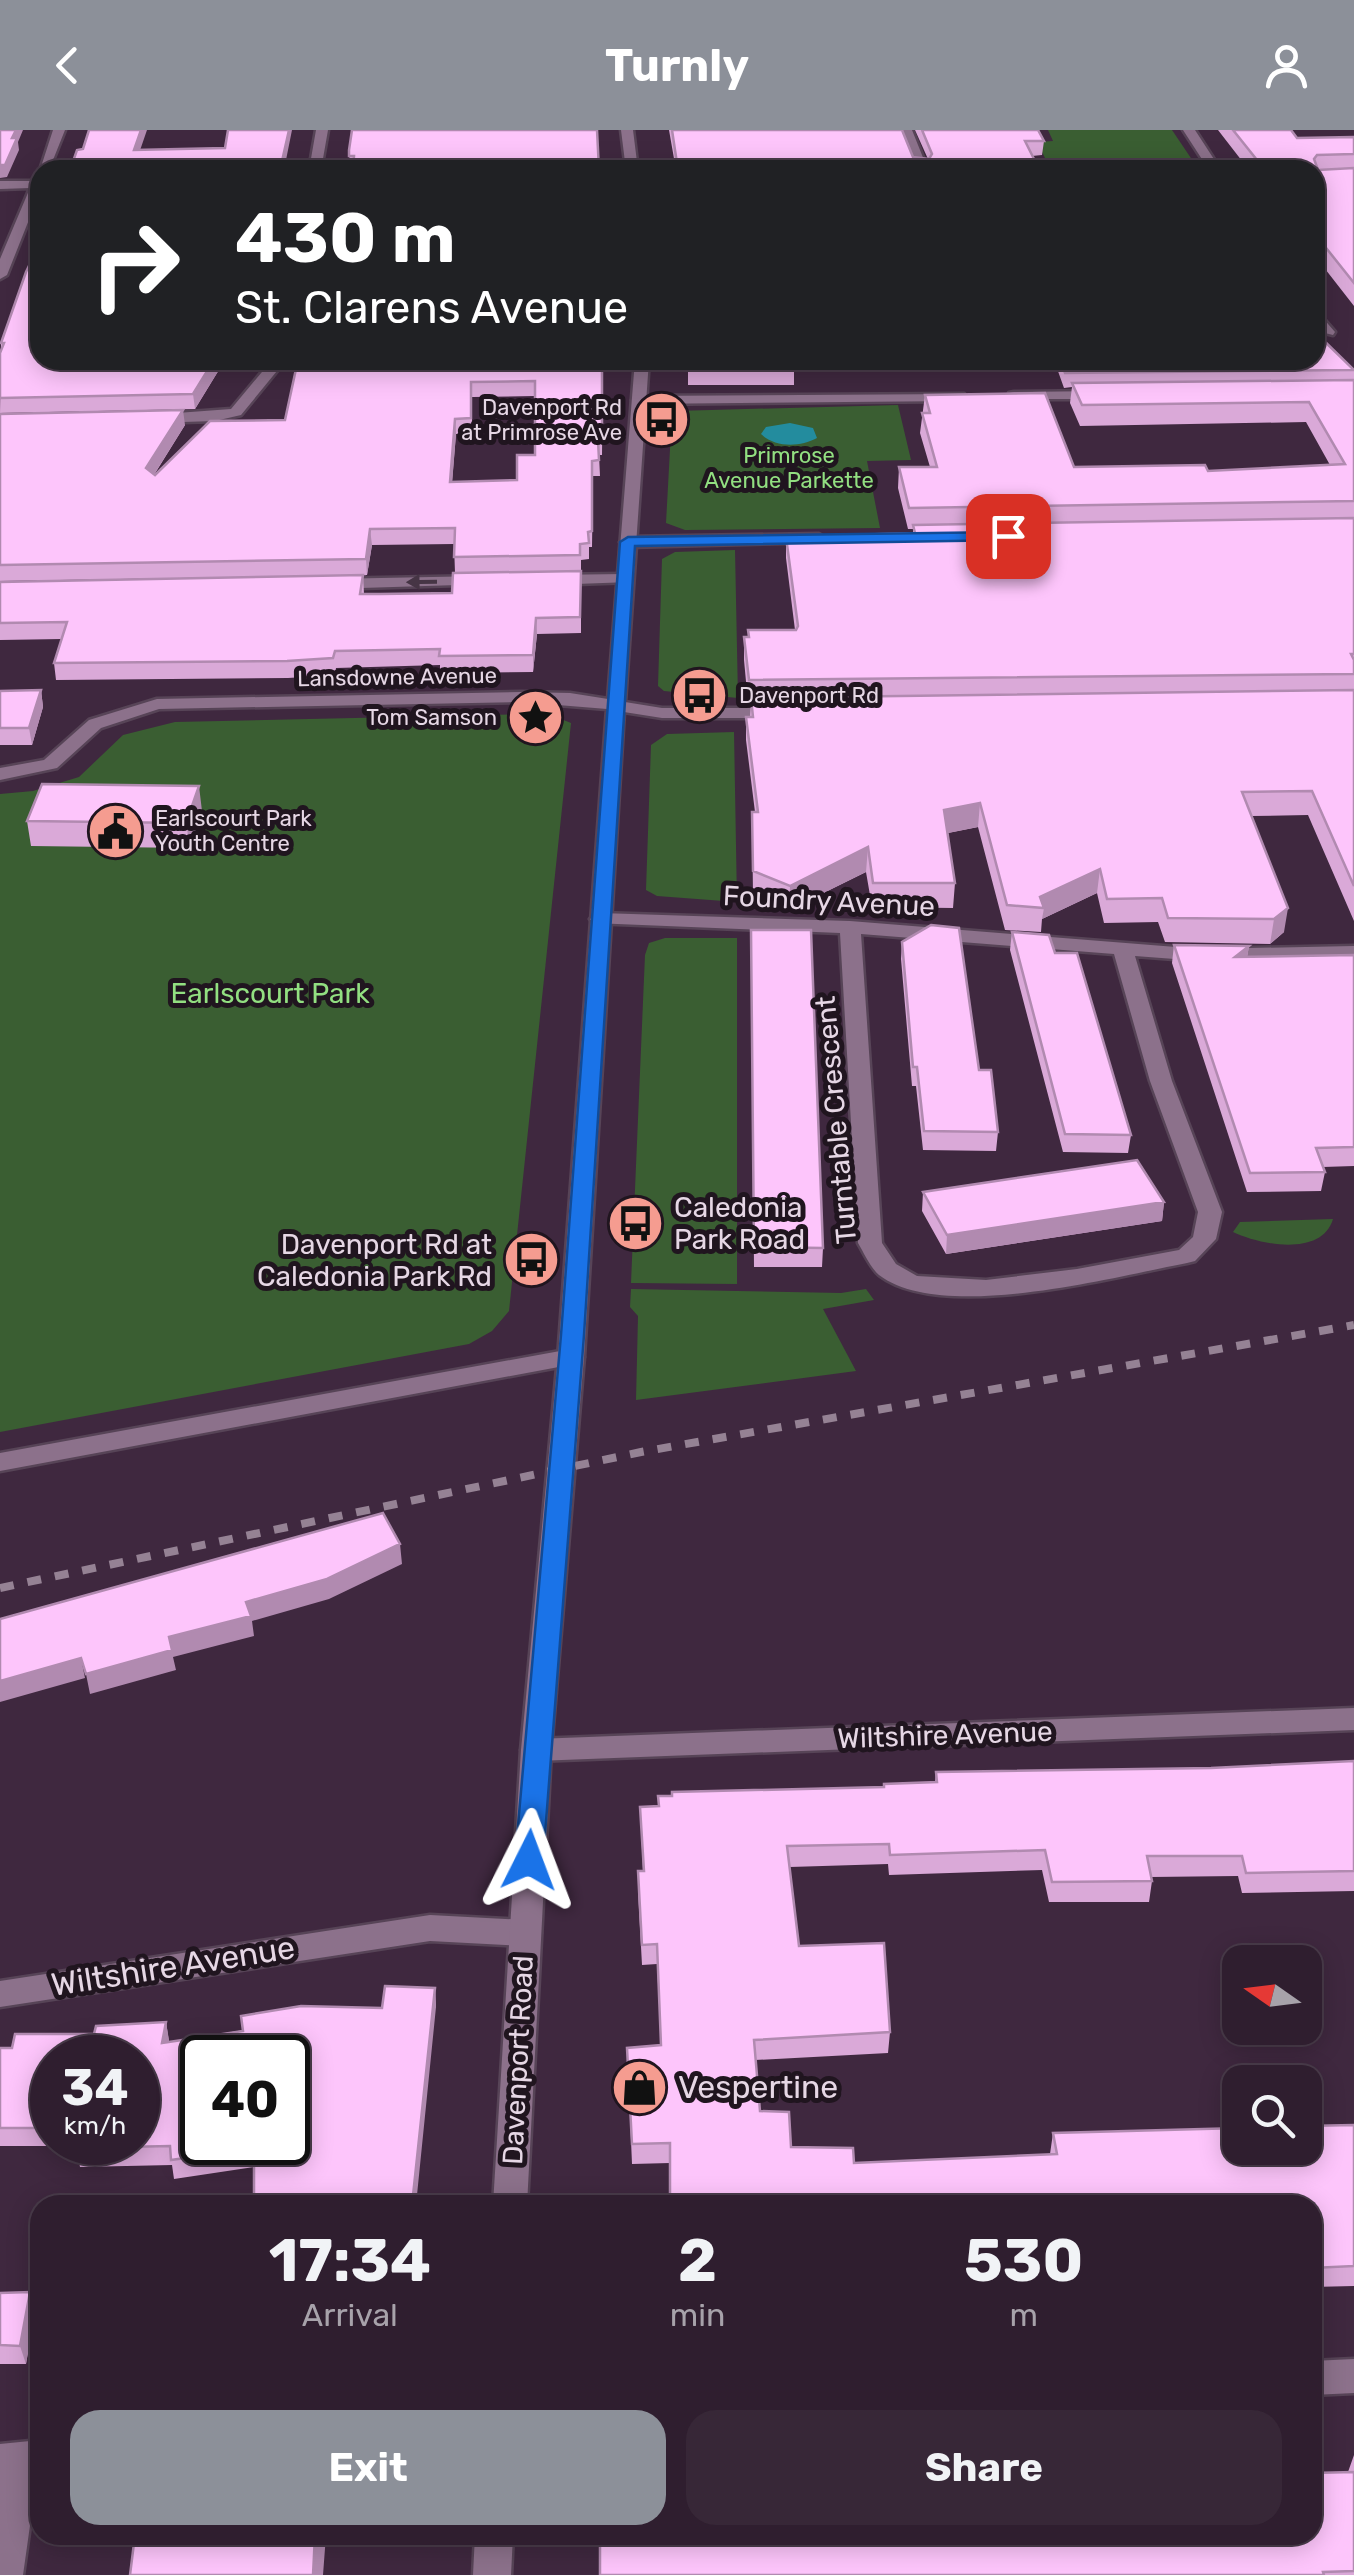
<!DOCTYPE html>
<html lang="en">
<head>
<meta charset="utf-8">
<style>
  :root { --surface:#2f1e2f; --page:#372737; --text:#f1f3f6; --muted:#a7a2aa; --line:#4a3c4b; --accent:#8c9099 }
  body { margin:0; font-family:Rubik,sans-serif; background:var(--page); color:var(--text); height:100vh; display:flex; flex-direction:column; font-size:38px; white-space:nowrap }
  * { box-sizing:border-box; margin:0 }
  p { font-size:32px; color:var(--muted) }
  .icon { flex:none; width:55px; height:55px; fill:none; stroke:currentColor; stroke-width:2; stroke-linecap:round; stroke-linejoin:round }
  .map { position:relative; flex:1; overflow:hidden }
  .sheet { position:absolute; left:30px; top:2065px; width:1292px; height:350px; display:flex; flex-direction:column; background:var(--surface); border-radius:30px; box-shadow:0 5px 25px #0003,0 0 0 2px var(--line) }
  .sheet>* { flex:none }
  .guide { position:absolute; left:30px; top:30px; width:1295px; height:210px; border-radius:30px; box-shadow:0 5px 25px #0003,0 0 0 2px var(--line); background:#202124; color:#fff; overflow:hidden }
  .needle { width:65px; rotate:284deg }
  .tools { position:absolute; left:1222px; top:1815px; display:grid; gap:20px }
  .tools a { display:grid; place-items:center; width:100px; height:100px; border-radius:20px; background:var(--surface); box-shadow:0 5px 25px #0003,0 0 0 2px var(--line); font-size:50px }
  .speed { position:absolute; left:30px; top:1905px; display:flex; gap:20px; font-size:50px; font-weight:700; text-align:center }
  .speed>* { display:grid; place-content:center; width:130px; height:130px; border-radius:50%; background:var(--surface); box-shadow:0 5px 25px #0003,0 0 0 2px var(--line); line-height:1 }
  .speed small { font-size:25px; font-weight:400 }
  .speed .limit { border:5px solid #111; border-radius:15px; background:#fff; color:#111 }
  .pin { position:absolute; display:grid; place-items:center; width:85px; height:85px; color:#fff; margin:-42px; border-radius:20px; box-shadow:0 5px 15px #0006 }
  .me { position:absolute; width:110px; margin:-55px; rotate:3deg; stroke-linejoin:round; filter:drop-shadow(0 0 8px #0008) }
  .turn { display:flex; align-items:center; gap:35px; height:210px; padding:0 40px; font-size:45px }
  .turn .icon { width:130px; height:130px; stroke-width:2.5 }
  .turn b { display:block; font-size:70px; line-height:85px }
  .eta { display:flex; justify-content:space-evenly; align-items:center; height:170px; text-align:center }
  .eta b { font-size:60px; font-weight:700; line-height:70px }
  .cta { display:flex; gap:20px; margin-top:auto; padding:20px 40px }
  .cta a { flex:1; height:115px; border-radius:30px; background:var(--accent); color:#fff; font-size:40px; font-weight:700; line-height:115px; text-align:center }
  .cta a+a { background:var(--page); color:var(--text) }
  header { display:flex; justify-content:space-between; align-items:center; height:130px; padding:0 40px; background:var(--accent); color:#fff; font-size:45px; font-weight:700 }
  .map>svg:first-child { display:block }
  .green { fill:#3a5e32 }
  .water { fill:#238c9e }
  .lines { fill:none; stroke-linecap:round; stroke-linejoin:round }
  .minor-casing { stroke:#574457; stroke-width:5 }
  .tertiary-casing { stroke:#574457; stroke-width:5 }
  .minor { fill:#8c718b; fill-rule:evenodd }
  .tertiary { fill:#8c718b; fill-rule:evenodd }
  .rail { stroke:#958294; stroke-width:8; stroke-dasharray:14 14; stroke-linecap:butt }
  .wall { fill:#daa9d8; fill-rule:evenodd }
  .shaded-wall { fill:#b18ab0 }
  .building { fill:#fdc5fb; stroke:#b18ab0; stroke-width:2.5; fill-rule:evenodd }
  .oneway { fill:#463545 }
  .route { fill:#1a73e8; stroke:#114b97; stroke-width:2.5 }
  .labels { text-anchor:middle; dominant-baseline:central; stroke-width:10; stroke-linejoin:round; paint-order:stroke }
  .far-poi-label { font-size:22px; fill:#e6d7e5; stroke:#20151f; text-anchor:end }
  .far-park-label { font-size:22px; fill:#92df81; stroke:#20151f }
  .far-street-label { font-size:22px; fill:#e6d7e5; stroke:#20151f }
  .street-label { font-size:28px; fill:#e6d7e5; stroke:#20151f }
  .park-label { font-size:28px; fill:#92df81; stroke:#20151f }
  .poi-label { font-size:28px; fill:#e6d7e5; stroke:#20151f; text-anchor:start }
  .near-street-label { font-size:32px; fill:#e6d7e5; stroke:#20151f }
  .near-poi-label { font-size:32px; fill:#e6d7e5; stroke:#20151f; text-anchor:start }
</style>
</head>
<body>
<header><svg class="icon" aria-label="back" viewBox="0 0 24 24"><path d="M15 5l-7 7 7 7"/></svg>Turnly<svg class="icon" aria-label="person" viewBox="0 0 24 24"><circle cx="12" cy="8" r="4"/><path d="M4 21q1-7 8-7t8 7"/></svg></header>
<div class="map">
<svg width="1354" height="2445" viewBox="0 0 1354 2445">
  <rect width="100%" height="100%" fill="#3f283f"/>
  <path class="green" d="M1048,0H1172L1199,40H1051L1037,12L1053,11Z
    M898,275L911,330L867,331L880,398L685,400L666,393L671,301L679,300L678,296H671L675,281Z
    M735,420L738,568L664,561L658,556L662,429L675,422Z
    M527,584L556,587L571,593L509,1181L492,1201L469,1214L0,1302V664L33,661L79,647L123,605L175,592Z
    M734,602L737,772L657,766L646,760L651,615L667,604Z
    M665,808H737V1154L631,1153L645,825L649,813Z
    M1333,1089C1322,1127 1260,1115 1233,1102L1240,1092Z
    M631,1159L841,1163L866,1159L874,1170L823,1179L856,1241L636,1270L638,1186L630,1177Z"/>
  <path class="water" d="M790,293L813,298L817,308C800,317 776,318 761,304L766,297Z"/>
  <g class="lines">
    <defs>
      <path id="minor" d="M53,0H65L49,40L39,43Z
        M316,0H328L321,40H309Z
        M900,0H912L928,40H916Z
        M1183,0H1195L1221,40H1209Z
        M40,43V62L7,145L0,149V129L30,58L0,59V51H33Z
        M1315,179L1335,202L1333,205L1321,202L1315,193Z
        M272,230H286L241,285L215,291L150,293L143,289L150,285L231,279Z
        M1014,262L1104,261L1111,265L1104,269H1009V263Z
        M964,264L966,267L959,271L639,274L632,270L639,266Z
        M819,404L827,409L825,412L628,417L620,412L628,407Z
        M624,444L632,449L630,452L549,455L541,450L549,445Z
        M484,446L490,448V454L329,459L321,454L329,449Z
        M600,783L850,791L1201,819L1354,816V828L1201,831L1135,826L1172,951L1222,1082L1216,1109L1195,1131L1187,1133C1113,1147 942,1193 879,1145C870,1137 864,1123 858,1113L840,803L593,793L590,789ZM861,804L1114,824L1150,951L1198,1082L1193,1107L1179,1120L1077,1139L986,1150L917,1146L896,1134L882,1113Z
        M571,1219L580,1221L584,1227L580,1233L0,1341V1323Z
        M1354,1578V1600L536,1631L526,1628L521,1620L526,1612L536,1609Z
        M430,1785L525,1790L536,1794L541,1803L536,1812L525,1816L430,1811L0,1877V1851Z
        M40,2310V2346H37L23,2445H0V2314Z"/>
      <path id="tertiary" d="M621,0H633L638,40H626Z
        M635,230H649L625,572L662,578H784L793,583L784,588H662L624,582L584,1227L551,1620L527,2075H493L521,1620L558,1227L607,579L521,572L159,579L101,598L57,638L0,650V638L44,630L89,590L157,569L521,562L570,563L608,569Z
        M1354,2229V2263L1312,2265V2231Z
        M475,2405H513L511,2445H473Z"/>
    </defs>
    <use href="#minor" class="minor-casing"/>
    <use href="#tertiary" class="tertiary-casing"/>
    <use href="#minor" class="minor"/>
    <use href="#tertiary" class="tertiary"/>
    <path class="rail" d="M0,1458L641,1322L1354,1195"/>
  </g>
  <path class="wall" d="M669,0H902L913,27L928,29L915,0H1038L1044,11L1042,25L1032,26L1035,31V40H676Z
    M1218,0H1291L1297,8L1354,7V176L1315,126V40H1249Z
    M349,20L599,40L350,39Z
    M1,213L72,234H142L143,230H225L195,279L0,283Z
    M603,230L602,325H599L600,346H593L592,417H589V429L581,430V503L537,504L533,542L440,543V535L336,538L335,545L288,548L56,550L54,533L62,509L0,510V452L363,445L364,464L452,463L455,443L454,414L372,415L367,445L0,451V284L185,295L154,345H155L285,290L296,239ZM535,266V325L517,350L452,352L456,304L472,303V267Z
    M688,230H794V255H688Z
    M1054,230H1315L1354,240V791L1308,685L1251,686L1284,802L1270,814L1165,812L1158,792L1104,793L1097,763L1042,789L1041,802L1005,800L978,697L948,703L955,753L953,778L872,777L866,742L789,780L753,766L752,682H755L746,610V587H750L751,573H748L744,530V507H748V500H795L786,428V407L913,403V399H908L898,358L899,337H930L920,303L925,265L1074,337L1208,341L1330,335L1306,292L1080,296L1070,273L1072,257L1064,258Z
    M41,560L43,577L32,615H0V561Z
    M202,681L190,718L31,716L27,691Z
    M1012,802L1055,823L1131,1005L1128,1023L1063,1022L1010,820Z
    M902,812L979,940L998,1002L996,1021L923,1020L916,956H912L901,829Z
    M1174,815L1249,816L1247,827L1354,825V1036L1323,1037L1325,1042L1321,1061L1247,1062L1172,833Z
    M751,818L823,1118L822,1137H754Z
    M923,1062L1164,1072L1162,1091L946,1124L922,1081Z
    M1354,1631V1761L1242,1763L1238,1746L1151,1747L1152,1751L1149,1772H1049L1042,1740L889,1745L888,1734L790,1737L799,1816L890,1902L888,1923L755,1930L760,1981L791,2017L854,2033L1050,2024L1053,2003L1354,1995V2156L1312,2157V2075L670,2033L632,2034L628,1939L661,1915L657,1834L642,1835L638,1761L643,1741L640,1677L658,1676V1666L884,1657L935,1653L936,1642L1211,1638Z
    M435,1858L436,1877L254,2037L174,2049L172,2035L80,2037L76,2016H0V1918H12L166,1892L169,1912L382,1878ZM52,1928L138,2012H52Z
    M0,2163L35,2181L26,2234H0Z
    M1354,2325V2445H600L1312,2405L1348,2342Z"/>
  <path class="shaded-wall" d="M16,0H23L18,12L19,20L7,47L0,48V35Z
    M141,0H147L136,32L134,20Z
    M289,0H292L284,40H280Z
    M214,230H225L195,279L193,264Z
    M183,280L185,295L148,354L146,338Z
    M455,289L456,304L451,367L450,352Z
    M370,399L372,415L367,445L366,429Z
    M536,488L537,504L533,542V525Z
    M41,560L43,577L32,615L29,598Z
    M199,656L202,681L190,718L186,693Z
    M980,673L978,697L943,704L944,680Z
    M868,717L866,742L789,780L790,756Z
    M1100,739L1097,763L1042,789L1044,778L1040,767Z
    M1288,778L1284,802L1270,814L1274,789Z
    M1249,816L1246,834L1235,827Z
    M1164,1072L1162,1091L946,1124L947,1105Z
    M400,1414L402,1434L329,1469L252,1491L254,1506L173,1527L176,1540L90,1564L86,1544L246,1472Z
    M81,1528L85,1548L0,1572V1551Z
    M435,1858L436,1877L416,2075H412Z
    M166,1892L169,1910L166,1932L162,1913Z
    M30,2162L35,2181L26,2234L20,2216Z
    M315,2405H326L323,2445H313Z"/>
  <path class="building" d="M0,0H16L12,8H17L5,35H0Z
    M89,0H141L134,20L225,18L228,0H289L280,40H70L77,20L83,19Z
    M352,0H597L599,40H353L354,26H349V20Z
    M672,0H902L913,27L929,29L932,24L922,0H1038L1044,11H1025L1035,31L898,34L900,40H678Z
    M1233,0H1291L1297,8L1354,7V24L1317,25L1314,29L1318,40L1354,38V153L1315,104V40H1265Z
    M40,113V230H67L66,234H142L143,230H214L193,264L0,268V223L4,213H1L26,142Z
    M1315,202L1354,240L1065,243L1060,230H1315Z
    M326,230H602V310H598L599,330L592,331V401L588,402L589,413L580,414V425L454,427L455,398L370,399L366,429L0,435V284L183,280L146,338L155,345L210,291L285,290L296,239H325ZM535,251V325H517V350L450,352L455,289L471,288V252Z
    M688,230H794V239H688Z
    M1354,250V371L909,378L899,337H937L922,283H930L925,265L1045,263L1074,337L1205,335L1208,341L1345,334L1309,272L1082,275L1072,253Z
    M1354,388V524H1351L1354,530V544L749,550L744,507H749L748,500H796L798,496L786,407L915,403L913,395Z
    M581,441L580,487L536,488L533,525L439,526L440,519L335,521L333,528L287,531L54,533L67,492L0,493V452L363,445L360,464H380L452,463L453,443Z
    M41,560L29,598H0V561Z
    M1354,560V756L1312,661L1242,662L1288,778L1274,789L1168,788L1162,768L1107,769L1100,739L1040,767L1044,778L1007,775L980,673L944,680L955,753H873L868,717L790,756L753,741L752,682H758L746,587H753L751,568Z
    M42,654L199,656L186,693L27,691Z
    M931,795L959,798L979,940H991L998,1002L924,1001L917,937H913L902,812Z
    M751,800H811L823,1118L754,1117Z
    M1012,802L1049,805L1055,823H1077L1131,1005L1065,1004Z
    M1174,815L1249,816L1235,827L1354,825V1017L1316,1018L1325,1042L1250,1043Z
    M1137,1030L1164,1072L947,1105L923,1062Z
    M383,1383L400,1414L327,1449L246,1472L251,1486L169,1507L172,1520L86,1544L81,1528L0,1551V1489Z
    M1354,1631V1741L1246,1743L1242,1726H1147L1152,1751L1052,1752L1045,1720L890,1725L889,1714L787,1716L799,1816L884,1813L890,1902L754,1910L760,1981L789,1982L791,2017L853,2018L854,2033L1057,2024L1053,2003L1240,1998V2018H1305V1996L1354,1995V2136L1312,2138V2075H670V2013L632,2014L627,1918L661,1915L657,1814L642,1815L638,1741H644L640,1677L659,1676L658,1666H672V1662L884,1657V1654L937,1652L936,1642L1211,1638Z
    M385,1856L435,1858L412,2075H254V2018L171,2030L170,2016L76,2018L77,2012H138V1928H52V1998H0V1918H12L15,1904H94L96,1896L166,1892L162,1913L243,1901L241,1886L301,1876L382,1878ZM202,1928H288V2012H202Z
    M30,2162L20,2216L0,2215V2163Z
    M1354,2342V2441L1323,2442L1324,2445H600V2405H1312V2343Z
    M135,2405H315L313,2445H130Z"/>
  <defs><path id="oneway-solid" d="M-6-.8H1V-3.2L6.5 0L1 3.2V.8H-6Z" transform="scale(2.5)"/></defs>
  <use class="oneway" href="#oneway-solid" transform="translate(422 452) rotate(179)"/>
  <path class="route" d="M1008,402L1013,403V410L635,416L584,1205L543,1730L539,1738L529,1741L519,1738L515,1730L561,1205L620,412L628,407Z"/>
  <defs>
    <symbol id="bus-disc" viewBox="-11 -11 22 22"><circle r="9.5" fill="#f59c90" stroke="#20151f"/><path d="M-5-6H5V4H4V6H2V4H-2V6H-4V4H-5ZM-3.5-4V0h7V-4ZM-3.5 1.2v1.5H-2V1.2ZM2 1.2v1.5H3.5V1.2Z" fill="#111"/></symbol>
    <symbol id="sight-disc" viewBox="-11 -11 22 22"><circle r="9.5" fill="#f59c90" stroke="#20151f"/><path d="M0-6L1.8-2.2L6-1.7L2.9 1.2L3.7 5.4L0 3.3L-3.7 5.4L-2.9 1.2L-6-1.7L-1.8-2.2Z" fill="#111"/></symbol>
    <symbol id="civic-disc" viewBox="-11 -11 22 22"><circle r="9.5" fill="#f59c90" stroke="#20151f"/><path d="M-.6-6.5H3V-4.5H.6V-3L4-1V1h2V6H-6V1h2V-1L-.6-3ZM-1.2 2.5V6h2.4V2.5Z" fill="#111"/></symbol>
    <symbol id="shop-disc" viewBox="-11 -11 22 22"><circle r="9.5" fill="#f59c90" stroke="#20151f"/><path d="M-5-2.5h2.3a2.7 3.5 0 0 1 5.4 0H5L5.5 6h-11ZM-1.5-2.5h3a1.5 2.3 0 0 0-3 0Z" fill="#111"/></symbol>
  </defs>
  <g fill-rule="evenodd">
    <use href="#bus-disc" x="630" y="258" width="63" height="63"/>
    <use href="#bus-disc" x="668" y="534" width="63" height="63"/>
    <use href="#sight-disc" x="504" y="556" width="63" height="63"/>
    <use href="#civic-disc" x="84" y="670" width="63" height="63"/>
    <use href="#bus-disc" x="604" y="1062" width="63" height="63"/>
    <use href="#bus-disc" x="500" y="1098" width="63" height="63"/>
    <use href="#shop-disc" x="608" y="1926" width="63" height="63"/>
  </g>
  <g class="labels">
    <g class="far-poi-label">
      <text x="622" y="277">Davenport Rd<tspan x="622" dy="25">at Primrose Ave</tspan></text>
      <text x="739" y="565" text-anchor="start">Davenport Rd</text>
      <text x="497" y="587">Tom Samson</text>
      <text x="155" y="688" text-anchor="start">Earlscourt Park<tspan x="155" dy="25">Youth Centre</tspan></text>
    </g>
    <g class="far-park-label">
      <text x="789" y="325">Primrose<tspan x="789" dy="25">Avenue Parkette</tspan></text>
    </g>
    <g class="far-street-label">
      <text transform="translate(397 547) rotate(-1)">Lansdowne Avenue</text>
    </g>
    <g class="street-label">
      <text transform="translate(829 771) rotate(3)">Foundry Avenue</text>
      <text transform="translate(836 990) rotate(-95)">Turntable Crescent</text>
      <text transform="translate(945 1605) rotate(-2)">Wiltshire Avenue</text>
      <text transform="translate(518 1930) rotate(-87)">Davenport Road</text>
    </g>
    <g class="park-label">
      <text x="270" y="863">Earlscourt Park</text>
    </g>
    <g class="poi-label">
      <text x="674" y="1077">Caledonia<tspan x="674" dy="32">Park Road</tspan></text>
      <text x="492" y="1114" text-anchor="end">Davenport Rd at<tspan x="492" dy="32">Caledonia Park Rd</tspan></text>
    </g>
    <g class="near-street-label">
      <text transform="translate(173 1836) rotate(-9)">Wiltshire Avenue</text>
    </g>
    <g class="near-poi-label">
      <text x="678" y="1957">Vespertine</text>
    </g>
  </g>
</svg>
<div class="tools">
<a><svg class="needle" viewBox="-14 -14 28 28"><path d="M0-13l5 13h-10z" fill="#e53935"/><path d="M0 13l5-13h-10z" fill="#a7a2aa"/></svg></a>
<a><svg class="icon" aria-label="search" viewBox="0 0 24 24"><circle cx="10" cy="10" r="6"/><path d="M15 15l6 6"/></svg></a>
</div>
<div class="speed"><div>34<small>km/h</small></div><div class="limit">40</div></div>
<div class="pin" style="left:1008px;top:406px;background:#d93025"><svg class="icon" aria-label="arrive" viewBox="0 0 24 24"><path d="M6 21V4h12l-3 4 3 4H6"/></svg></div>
<svg class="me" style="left:529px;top:1730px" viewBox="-20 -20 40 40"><path d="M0-17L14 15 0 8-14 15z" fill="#1a73e8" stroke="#fff" stroke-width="4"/></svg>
<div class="guide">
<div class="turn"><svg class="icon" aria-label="right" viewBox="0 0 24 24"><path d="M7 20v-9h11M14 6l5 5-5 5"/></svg><div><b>430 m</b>St. Clarens Avenue</div></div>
</div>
<section class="sheet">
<div class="eta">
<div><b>17:34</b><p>Arrival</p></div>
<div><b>2</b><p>min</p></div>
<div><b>530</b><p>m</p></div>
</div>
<div class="cta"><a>Exit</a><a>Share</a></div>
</section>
</div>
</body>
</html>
